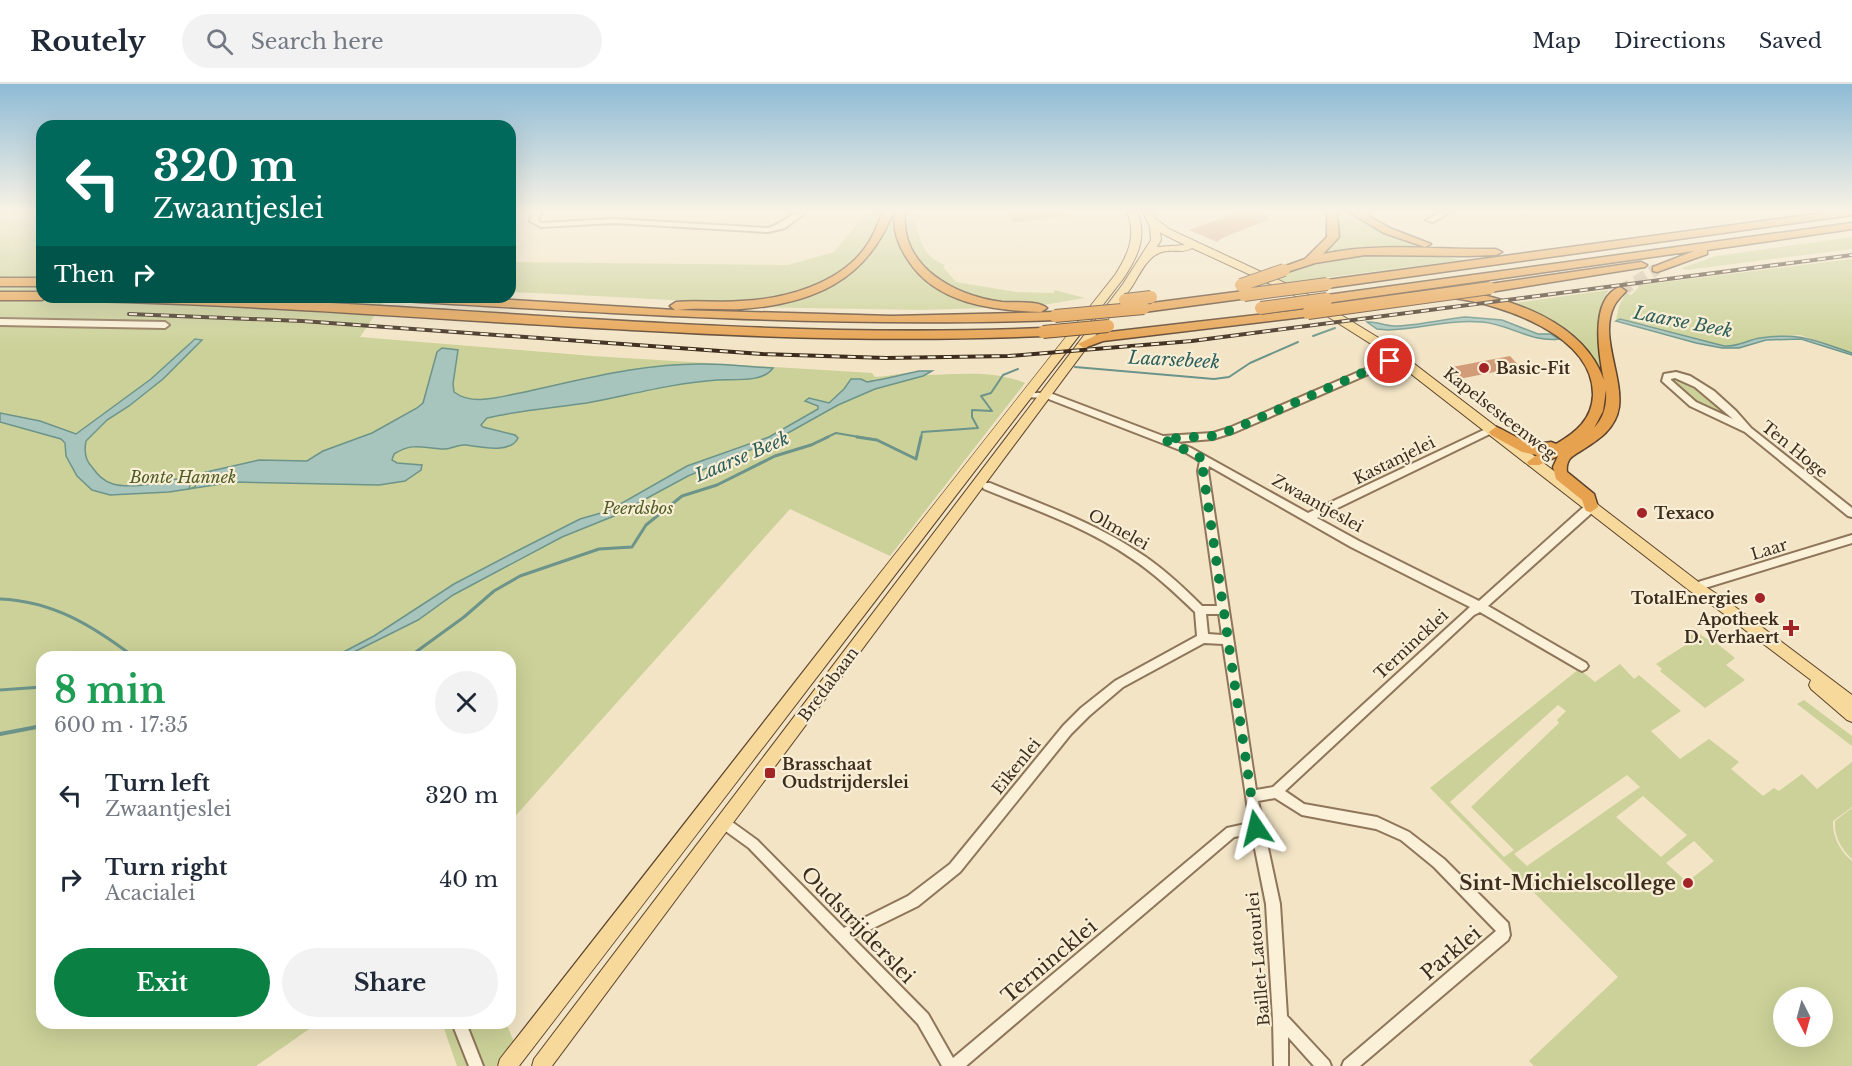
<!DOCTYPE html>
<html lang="en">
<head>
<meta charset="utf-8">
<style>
  :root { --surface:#fff; --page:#f2f2f3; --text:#1f2937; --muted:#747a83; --line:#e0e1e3; --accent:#0b8043 }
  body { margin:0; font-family:"Libre Baskerville",serif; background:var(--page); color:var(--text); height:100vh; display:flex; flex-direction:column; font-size:22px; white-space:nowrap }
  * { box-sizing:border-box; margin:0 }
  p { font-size:20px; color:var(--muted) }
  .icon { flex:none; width:33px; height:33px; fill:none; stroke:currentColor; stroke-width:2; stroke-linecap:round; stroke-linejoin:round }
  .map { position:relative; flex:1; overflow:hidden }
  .details { position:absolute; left:36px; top:567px; width:480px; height:378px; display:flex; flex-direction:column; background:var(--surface); border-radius:18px; box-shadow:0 6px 24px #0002 }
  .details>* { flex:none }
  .top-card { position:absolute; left:36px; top:36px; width:480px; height:183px; border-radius:18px; box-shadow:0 6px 24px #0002; background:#00695c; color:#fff; overflow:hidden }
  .needle { width:39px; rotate:174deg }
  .fabs { position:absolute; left:1773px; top:903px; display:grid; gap:12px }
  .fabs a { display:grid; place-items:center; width:60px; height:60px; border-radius:50%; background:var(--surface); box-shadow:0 6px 24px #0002; font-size:30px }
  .pin { position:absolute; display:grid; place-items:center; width:51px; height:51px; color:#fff; margin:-26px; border:3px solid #fff; border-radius:50%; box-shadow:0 2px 6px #0007 }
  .me { position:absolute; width:66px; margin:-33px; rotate:350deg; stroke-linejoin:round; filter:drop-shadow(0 0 4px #0008) }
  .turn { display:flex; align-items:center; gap:21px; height:126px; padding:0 18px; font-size:27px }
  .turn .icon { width:78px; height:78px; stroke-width:2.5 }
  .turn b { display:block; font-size:42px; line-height:51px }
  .then { display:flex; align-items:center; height:57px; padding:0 18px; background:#0003; gap:12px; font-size:22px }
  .round { display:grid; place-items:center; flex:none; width:63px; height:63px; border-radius:32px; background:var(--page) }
  .summary { display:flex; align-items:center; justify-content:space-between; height:102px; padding:0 18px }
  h1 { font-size:36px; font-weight:700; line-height:45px; color:#1e9e55 }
  .button { display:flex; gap:12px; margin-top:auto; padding:12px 18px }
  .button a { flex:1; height:69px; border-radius:36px; background:var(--accent); color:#fff; font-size:24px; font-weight:700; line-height:69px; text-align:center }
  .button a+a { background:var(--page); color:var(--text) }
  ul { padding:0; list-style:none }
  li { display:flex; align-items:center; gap:18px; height:84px; padding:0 18px }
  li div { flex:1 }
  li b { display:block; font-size:22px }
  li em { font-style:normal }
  header { display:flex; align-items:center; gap:36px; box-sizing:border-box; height:84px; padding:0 30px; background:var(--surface); border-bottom:2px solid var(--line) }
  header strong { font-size:28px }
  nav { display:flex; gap:33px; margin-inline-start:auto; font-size:21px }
  .search { width:420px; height:54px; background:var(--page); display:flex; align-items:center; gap:15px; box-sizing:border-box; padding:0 21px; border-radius:33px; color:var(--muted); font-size:22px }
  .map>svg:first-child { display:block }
  .green { fill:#cbd198; fill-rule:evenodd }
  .water { fill:#a7c5bc; stroke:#6c948a; stroke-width:1.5 }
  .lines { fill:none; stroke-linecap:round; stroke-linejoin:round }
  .stream-far2 { stroke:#6c948a; stroke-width:2 }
  .stream-far1 { stroke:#6c948a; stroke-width:3 }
  .stream { stroke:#6c948a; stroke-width:4 }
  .building { fill:#d39c78 }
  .highway-tunnel { stroke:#cebfa4; stroke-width:12; stroke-dasharray:12 6; stroke-linecap:butt }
  .minor-casing { stroke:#8f7559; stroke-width:4 }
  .major-casing { stroke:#5c432d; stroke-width:2 }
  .highway-casing { stroke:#5c432d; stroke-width:3 }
  .minor { fill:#fbf1d9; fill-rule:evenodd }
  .major { fill:#f7d99b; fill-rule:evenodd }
  .highway { fill:#e7a250; fill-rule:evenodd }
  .rail-casing { stroke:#3e2d1e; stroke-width:4 }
  .rail { stroke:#f8eed5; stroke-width:2; stroke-dasharray:8; stroke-linecap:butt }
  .highway-bridge-casing { stroke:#5c432d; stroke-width:14; stroke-linecap:butt }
  .highway-bridge { stroke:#e7a250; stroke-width:12 }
  .route { stroke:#0b8043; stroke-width:10; stroke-dasharray:0 18 }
  .poi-dot { fill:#a32427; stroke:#f8eed5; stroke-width:2 }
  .labels { text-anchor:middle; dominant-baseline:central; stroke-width:4.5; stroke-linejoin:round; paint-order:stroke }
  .poi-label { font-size:16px; font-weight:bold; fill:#3e2d1e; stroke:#f8eed5; text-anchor:start }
  .street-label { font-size:16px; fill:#3e2d1e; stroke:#f8eed5 }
  .park-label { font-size:16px; font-style:italic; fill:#4e5c23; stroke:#f8eed5 }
  .water-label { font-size:18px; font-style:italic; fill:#2c5e5a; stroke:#f8eed5 }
  .near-poi-label { font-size:20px; font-weight:bold; fill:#3e2d1e; stroke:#f8eed5; text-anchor:end }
  .near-street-label { font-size:20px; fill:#3e2d1e; stroke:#f8eed5 }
</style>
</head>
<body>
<header>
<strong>Routely</strong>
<div class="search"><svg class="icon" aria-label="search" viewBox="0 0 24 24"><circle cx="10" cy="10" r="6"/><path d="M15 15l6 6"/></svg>Search here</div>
<nav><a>Map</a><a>Directions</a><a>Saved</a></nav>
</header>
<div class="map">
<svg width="1852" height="982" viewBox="0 0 1852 982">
  <rect width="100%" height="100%" fill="#f2e4c5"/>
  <path class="green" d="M0,128H42V213H387L360,253L592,272L872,289L875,293C892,292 910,287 927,287V291C961,290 994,286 1025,299L890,472L790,425L510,738V573H42V939H318L256,982H0Z
    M867,128H883C876,143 870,159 859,171C807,227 719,218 651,215C604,212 557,210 510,208V178L788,181L834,168Z
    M891,128H898L896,138L908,175L967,218L990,224L920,226L753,223C819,203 865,200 891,128Z
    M906,128H916C916,144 920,168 937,177C939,179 942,179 945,181L943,183L956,198L1016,208L1054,209L1055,206L1085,214C1068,216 1052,221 1035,221C980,221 900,197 906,128Z
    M1333,128H1351L1370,140L1410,158L1429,163L1372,162L1323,170L1336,134Z
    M1852,153V165L1686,186L1682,184L1716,172Z
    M1349,170L1433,171L1463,176L1252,203L1313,179Z
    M1852,175V269L1800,251L1760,254L1735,262L1718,261L1661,247L1648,241L1616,236L1619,222L1626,209L1631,211L1641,201Z
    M1609,206L1601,218L1606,220C1588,253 1609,285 1608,318C1608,325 1602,334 1598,340L1605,319L1606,306L1590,273L1508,220Z
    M1675,293L1686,294L1728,329L1724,331L1706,323L1671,298Z
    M1697,548L1707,555L1710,554L1735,574L1726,581L1745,596L1705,624L1660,587L1662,585L1656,580L1692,557L1688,553Z
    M1620,580L1634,595L1639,591L1681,627L1651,647L1680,675L1709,655L1739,678L1731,685L1763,712L1774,704L1779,707L1802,690L1817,705L1852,678V723L1833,737C1832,752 1840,768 1852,777V982H1534L1529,977L1618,893L1430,704L1579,585L1595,598ZM1558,621L1566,627L1557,636L1559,639L1471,723L1514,766L1504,773L1450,718ZM1627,691L1640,703L1527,782L1514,770ZM1643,712L1687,751L1661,773L1616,733ZM1694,757L1714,777L1687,798L1666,779ZM1784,914H1822V952H1784Z
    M1804,616L1852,652V662L1797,620Z
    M1852,724V775C1841,765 1834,752 1835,737Z
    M442,939H506L514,958L496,982H457Z"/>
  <path class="water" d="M1466,233L1502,236L1538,250H1551L1559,255C1532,259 1509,240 1482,238C1450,235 1420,245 1388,246L1377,245L1367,238C1376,237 1384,242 1394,242C1418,242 1442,235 1466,233Z
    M1620,235L1724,262C1738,263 1747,256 1760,254C1800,248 1816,257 1852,269V271L1801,255L1766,256L1739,264H1722L1696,259L1616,237Z
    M195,255L202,256L163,295L129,322L107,336L86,357C84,367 85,376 92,383C98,391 103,397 113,400C134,406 170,396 192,392L189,405L195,403L198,390L259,376L307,377L323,367L372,349L417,324L423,319L437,268L442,264L458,266L453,300L454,308C472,322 499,313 520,309C581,296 642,279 705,280C728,280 751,283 773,284C763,299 733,295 717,296C673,299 630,311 587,319C553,324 520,326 487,334L481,341L483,343L515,351L518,354C511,370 480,363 466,361C457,360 451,366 443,365C423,364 413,358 394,370L392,376L397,379L422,381L421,386L405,397L379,401L234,398L169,408L110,411L92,406L77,392L66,372L65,359L61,355L0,338V329L40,337L76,350L151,295Z
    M919,287H932L923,292L875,305L838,321L779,354L688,392L614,432L562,453L453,511L418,536L344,573H334L374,552L454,500L517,467L580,435L608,427L687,382L769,353L818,325V322L805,317L809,314L829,319L844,305L851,295H861L867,298C884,295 901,291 919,287Z"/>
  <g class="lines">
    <path class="stream-far2" d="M1313,252L1335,244
      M1075,283L1214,295L1229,293L1250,279L1298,258
      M825,354L836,349L865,354
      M921,354L922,348L978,344L972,333V326L992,327L981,312L991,309L1003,291L1018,285"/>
    <path class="stream-far1" d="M857,353L877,356L916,375L921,353
      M0,515C53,517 93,542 134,573
      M409,573L464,533L494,507L520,492L599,465L632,463L646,441L682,412L717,401L775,372L811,361L828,353
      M0,606L42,603"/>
    <path class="stream" d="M0,650L42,642"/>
  </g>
  <path class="building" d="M1008,128H1065L1066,132L1013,139Z
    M1238,128H1260L1270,135L1222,154L1217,158L1189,146Z
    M1510,272L1520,283L1459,295L1447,284Z"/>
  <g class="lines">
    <path class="highway-tunnel" d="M1620,207L1657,185"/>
    <defs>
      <path id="minor" d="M533,128H541L538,136L542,139L614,135L768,144C782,140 793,127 806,128L785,144L768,148L614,139L541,143L530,137Z
        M1441,128H1450L1433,138L1426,136Z
        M0,235L165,238L169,241L165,244L0,241Z
        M1398,271L1401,272V276L1235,348L1213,355L1176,358L1191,364L1308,429L1490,343H1496L1498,345L1496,347L1317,434L1359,457L1479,517L1587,420H1595L1596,423L1595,426L1488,522L1586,579L1588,582L1586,585L1582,587L1578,585L1480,528L1474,531L1285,707L1304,720L1377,733L1409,748L1444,775L1508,839L1510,851L1508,856L1360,982H1342L1344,977L1496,847L1434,783L1401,756L1376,745L1302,731L1275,714L1258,717L1280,820L1287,932L1329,977L1331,982H1314L1288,953V982H1274L1273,935L1266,820L1252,750L1234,753L966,982H942L918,940L749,764L720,743L718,739L720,735L724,733L728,735L757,756L844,844L908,812L950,780L1063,642L1081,624L1115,597L1197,552L1195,528C1174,508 1154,489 1131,474C1086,443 1033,425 984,405L982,402L984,399H990C1041,420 1093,438 1138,468C1162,483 1182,502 1202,522H1217L1198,387L1200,377L1185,368L1046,314L1025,313L1023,311L1025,309H1050L1163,352L1213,349L1229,344ZM1209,382L1351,463L1470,523L1273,703L1256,706L1208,387ZM1206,530H1219L1222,551L1208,550ZM1204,559L1223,560L1250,739L1227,744L953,974L928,930L853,854L918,822L960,788L1071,650L1089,632L1123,603Z
        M1676,288L1690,292L1714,307L1736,327L1751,344L1852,424V433L1848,432L1745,348L1690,322L1662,297L1664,290ZM1675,294L1695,303L1733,335L1696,318L1671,296V295Z
        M1852,451V459L1695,507L1691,506L1690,503L1691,500L1695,499Z
        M452,939H466L483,982H469Z"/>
      <path id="major" d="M1127,128H1137C1148,153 1137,174 1123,195C920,456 721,720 519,982H498L500,975C706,714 908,451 1115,191C1128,171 1137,151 1127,128Z
        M1143,128H1153L1156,135L1169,145L1300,206L1387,259L1700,499L1726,516L1852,611V638L1847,636L1811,605L1809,601L1811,596L1716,524L1690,507L1379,265L1292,210L1192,164C1185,169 1176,166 1168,167C1148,168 1141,189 1131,204L552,982H532L534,975L1123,200L1151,156L1150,143ZM1160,148L1161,149L1185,161L1157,163L1161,156Z"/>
      <path id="highway" d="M883,128H893C867,197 812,220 741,225C720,226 698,223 677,226L892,232L1055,228L1061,232L1055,236C837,244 620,230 402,217L396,213H461L675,226L670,222L676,218C698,216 719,219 741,217C785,215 841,200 867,161C874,151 878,139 883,128Z
        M895,128H905C900,184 956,212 1002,218C1015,219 1038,216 1047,224L1041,228C992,226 936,220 908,176C898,161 892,145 895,128Z
        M1327,128H1337L1339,153L1323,170C1380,158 1439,166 1496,165L1502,168L1496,171L1467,172L1365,171L1315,179L1284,189L1280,188V184L1305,175L1327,153Z
        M1349,128H1361L1392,145L1431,160L1425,163L1384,149Z
        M1830,128H1852V131L1327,204L1321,200L1327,196Z
        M1852,139V145L1707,166V170L1657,188L1653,187V183L1694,167L1327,219L1321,215L1327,211Z
        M1641,178L1647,181L1645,183L1490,208L1484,204L1490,200Z
        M0,194H42V202H0Z
        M1620,203L1626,207C1622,212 1617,216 1614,222C1599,252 1623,292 1619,323C1615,349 1592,359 1573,372C1568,375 1566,382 1567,388L1594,410L1598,423L1591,428L1586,427L1582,416L1556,395L1553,383L1558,372L1539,381H1529L1527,378L1537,371L1522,368L1491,351L1489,348L1496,343L1501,345L1531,361L1551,358L1556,360C1575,349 1592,336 1593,311C1594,251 1501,220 1453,214L1447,210L1453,206C1509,213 1583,237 1604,296C1599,272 1589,214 1620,203ZM1606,306C1607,322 1604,333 1594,344L1603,327Z
        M1244,207L1250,211L1248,214L1144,228L1138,224L1144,220Z
        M0,208H42V213H47L42,216H0Z
        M81,213H206L276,216C532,229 787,255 1043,244L1049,248L1043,252C724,266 406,224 87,217Z
        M1308,225L1312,226V232L1103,257L1084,264L1078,260L1101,249Z"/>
    </defs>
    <use href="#minor" class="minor-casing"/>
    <use href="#major" class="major-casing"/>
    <use href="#highway" class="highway-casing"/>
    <use href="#minor" class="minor"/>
    <use href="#major" class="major"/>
    <use href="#highway" class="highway"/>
    <defs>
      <path id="rail" d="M129,230L302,237L762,270L886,274L1009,272L1192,257L1852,171"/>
    </defs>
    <use href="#rail" class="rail-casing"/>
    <use href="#rail" class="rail"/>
    <defs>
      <path id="highway-bridge" d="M1241,201L1284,186
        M1244,211L1327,200
        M1125,216L1151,213
        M1261,224L1327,215
        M1308,229L1490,204
        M1055,232L1144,224
        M1043,248L1108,242"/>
    </defs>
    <use href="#highway-bridge" class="highway-bridge-casing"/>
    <use href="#highway-bridge" class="highway-bridge"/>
  </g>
  <linearGradient id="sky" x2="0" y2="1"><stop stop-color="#8ebbd6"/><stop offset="0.48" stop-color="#f9f3e5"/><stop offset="1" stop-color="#f9f3e5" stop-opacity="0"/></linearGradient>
  <rect width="1852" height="265" fill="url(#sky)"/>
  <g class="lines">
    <path class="route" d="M1256,744L1203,387L1205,376L1163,355L1212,352L1232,346L1390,277"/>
  </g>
  <g class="poi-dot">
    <circle cx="1484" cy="284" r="6"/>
    <circle cx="1642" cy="429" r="6"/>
    <circle cx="1760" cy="514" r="6"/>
    <path d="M1788 535h6v6h6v6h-6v6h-6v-6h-6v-6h6z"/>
    <rect x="764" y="683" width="12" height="12" rx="3"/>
    <circle cx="1688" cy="799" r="6"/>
  </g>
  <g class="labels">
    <g class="poi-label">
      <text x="1496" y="284">Basic-Fit</text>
      <text x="1654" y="429">Texaco</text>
      <text x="1748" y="514" text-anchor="end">TotalEnergies</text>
      <text x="1779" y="535" text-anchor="end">Apotheek<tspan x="1779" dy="18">D. Verhaert</tspan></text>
      <text x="782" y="680">Brasschaat<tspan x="782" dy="18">Oudstrijderslei</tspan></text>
    </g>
    <g class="street-label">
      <text transform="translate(1500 329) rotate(38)">Kapelsesteenweg</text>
      <text transform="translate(1795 365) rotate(39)">Ten Hoge</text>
      <text transform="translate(1394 376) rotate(-26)">Kastanjelei</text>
      <text transform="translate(1318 419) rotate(29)">Zwaantjeslei</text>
      <text transform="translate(1119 445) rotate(29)">Olmelei</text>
      <text transform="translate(1769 465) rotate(-17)">Laar</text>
      <text transform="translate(1411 560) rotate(-43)">Ternincklei</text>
      <text transform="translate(828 600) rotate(-53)">Bredabaan</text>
      <text transform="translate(1016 682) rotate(-51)">Eikenlei</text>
      <text transform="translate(1258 875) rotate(-95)">Baillet-Latourlei</text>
    </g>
    <g class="park-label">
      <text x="183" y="393">Bonte Hannek</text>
      <text x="638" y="424">Peerdsbos</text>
    </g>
    <g class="water-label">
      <text transform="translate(1683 238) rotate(11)">Laarse Beek</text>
      <text transform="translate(1174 276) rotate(3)">Laarsebeek</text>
      <text transform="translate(742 373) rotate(-23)">Laarse Beek</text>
    </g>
    <g class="near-poi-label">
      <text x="1676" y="799">Sint-Michielscollege</text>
    </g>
    <g class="near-street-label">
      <text transform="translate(858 841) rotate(46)">Oudstrijderslei</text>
      <text transform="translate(1451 869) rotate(-40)">Parklei</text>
      <text transform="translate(1049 877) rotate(-40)">Ternincklei</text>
    </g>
  </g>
</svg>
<div class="fabs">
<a><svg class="needle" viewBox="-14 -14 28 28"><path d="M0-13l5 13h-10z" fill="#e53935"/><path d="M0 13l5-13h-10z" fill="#747a83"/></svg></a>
</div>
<div class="pin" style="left:1390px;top:277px;background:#d93025"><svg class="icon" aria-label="arrive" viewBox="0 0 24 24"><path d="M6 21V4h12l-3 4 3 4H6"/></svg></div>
<svg class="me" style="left:1256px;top:744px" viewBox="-20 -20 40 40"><path d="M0-17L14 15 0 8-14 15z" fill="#0b8043" stroke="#fff" stroke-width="4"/></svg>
<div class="top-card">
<div class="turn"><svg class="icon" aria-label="left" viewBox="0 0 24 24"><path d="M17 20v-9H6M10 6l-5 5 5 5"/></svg><div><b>320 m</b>Zwaantjeslei</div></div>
<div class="then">Then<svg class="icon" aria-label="right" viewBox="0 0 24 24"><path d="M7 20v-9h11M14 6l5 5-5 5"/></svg></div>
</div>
<section class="details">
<div class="summary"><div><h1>8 min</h1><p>600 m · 17:35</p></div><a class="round"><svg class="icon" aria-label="close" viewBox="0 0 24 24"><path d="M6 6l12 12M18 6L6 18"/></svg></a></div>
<ul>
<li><svg class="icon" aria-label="left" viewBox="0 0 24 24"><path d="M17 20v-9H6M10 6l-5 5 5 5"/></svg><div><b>Turn left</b><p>Zwaantjeslei</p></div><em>320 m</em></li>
<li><svg class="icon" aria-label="right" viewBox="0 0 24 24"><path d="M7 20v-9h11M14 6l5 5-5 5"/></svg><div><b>Turn right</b><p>Acacialei</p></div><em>40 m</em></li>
</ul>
<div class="button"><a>Exit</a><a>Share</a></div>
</section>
</div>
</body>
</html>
